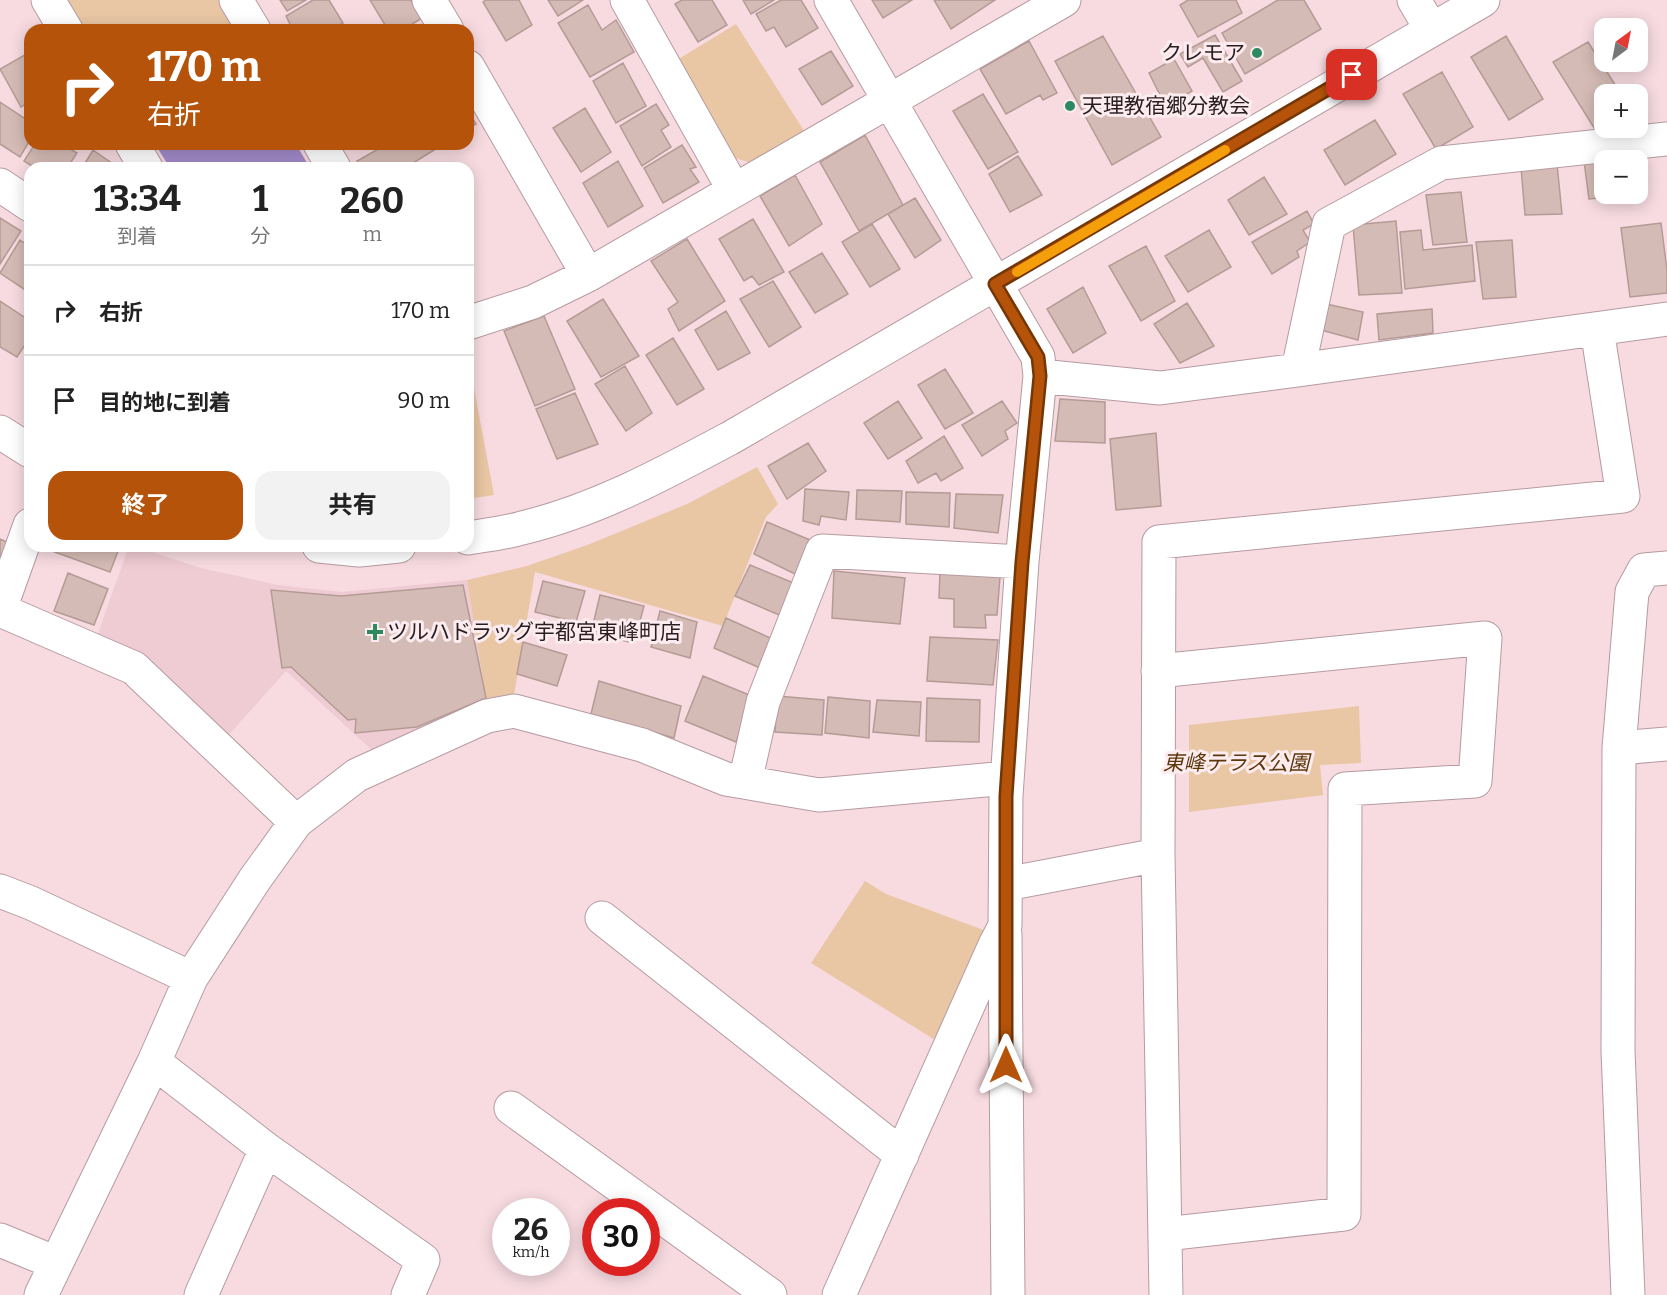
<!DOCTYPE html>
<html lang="ja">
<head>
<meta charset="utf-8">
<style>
  :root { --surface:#fff; --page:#f2f2f2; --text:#222; --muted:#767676; --line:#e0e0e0; --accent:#b45309 }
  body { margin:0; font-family:Bitter,"Noto Sans JP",serif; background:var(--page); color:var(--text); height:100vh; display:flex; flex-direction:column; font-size:22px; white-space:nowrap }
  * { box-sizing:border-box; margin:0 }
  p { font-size:20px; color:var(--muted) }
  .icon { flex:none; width:33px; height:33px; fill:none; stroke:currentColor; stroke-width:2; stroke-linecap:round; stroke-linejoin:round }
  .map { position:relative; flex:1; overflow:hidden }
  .panel { position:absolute; left:24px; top:162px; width:450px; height:390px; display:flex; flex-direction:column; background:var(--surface); border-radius:18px; box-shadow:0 3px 15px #0003 }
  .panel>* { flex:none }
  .guide { position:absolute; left:24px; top:24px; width:450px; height:126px; border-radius:18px; box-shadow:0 3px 15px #0003; background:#b45309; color:#fff; overflow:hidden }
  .needle { width:39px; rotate:32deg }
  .fabs { position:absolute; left:1594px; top:18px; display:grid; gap:12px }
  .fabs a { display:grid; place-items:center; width:54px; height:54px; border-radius:12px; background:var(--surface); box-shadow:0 3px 15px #0003; font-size:30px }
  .speed { position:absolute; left:492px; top:1198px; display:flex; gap:12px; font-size:30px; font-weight:700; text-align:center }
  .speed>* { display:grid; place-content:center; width:78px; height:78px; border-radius:50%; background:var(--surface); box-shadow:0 3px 15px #0003; line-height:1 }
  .speed small { font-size:15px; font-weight:400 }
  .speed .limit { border:9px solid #d22; background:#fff; color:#111 }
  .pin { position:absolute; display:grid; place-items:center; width:51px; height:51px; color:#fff; margin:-26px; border-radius:12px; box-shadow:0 3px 9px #0006 }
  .me { position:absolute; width:66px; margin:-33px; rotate:0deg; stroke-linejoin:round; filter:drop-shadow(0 0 4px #0008) }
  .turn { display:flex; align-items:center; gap:21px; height:126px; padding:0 24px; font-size:27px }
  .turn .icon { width:78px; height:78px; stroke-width:2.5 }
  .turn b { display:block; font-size:42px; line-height:51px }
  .eta { display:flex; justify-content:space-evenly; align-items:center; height:102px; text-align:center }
  .eta b { font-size:36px; font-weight:700; line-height:42px }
  .action { display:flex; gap:12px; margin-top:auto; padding:12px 24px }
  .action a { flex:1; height:69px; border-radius:18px; background:var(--accent); color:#fff; font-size:24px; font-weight:700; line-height:69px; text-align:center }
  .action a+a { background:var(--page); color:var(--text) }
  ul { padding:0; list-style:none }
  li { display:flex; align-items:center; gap:18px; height:90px; padding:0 24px; border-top:2px solid var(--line) }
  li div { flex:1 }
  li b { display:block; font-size:22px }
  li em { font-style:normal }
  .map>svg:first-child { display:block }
  .built { fill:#efcbd3 }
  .green { fill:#e9c6a4 }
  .water { fill:#a38bcb }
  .building { fill:#d5bbb5; stroke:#b49b95; stroke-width:1.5; fill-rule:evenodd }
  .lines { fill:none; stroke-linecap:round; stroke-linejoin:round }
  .street-casing { stroke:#b59ba1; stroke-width:35 }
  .secondary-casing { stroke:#b59ba1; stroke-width:35 }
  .street { stroke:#fff; stroke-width:33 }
  .secondary { stroke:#fff; stroke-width:33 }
  .route-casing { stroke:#753606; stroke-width:15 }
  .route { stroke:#b45309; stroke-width:10 }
  .slow { stroke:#f59e0b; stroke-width:10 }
  .poi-dot { fill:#2c8960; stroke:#fcebef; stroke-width:2 }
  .labels { text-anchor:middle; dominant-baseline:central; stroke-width:6; stroke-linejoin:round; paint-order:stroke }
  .poi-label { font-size:21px; fill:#281e20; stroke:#fcebef; text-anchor:start }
  .park-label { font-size:21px; font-style:italic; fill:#5b3709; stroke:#fcebef }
</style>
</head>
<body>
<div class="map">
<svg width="1667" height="1295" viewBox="0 0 1667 1295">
  <rect width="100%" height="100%" fill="#f7dbe1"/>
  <path class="built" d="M129,546H134L201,568L277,585L342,592L467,580L487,705L375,753L286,671L224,740L96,639Z"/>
  <path class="green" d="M62,0H220L237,30H80Z
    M736,24L806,134L755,164L735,158L677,60Z
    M468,356L494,495L468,499Z
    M757,467L778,504L766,517L723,626L535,572L513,701L487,705L467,580L527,566L590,544L687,504Z
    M1359,706L1361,763L1320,765L1323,795L1189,812V725Z
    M865,881L886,894L989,932L940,1043L811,963Z"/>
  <path class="water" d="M155,144H296L310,168H170Z"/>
  <path class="building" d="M280,0H306L287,11Z
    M313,0H329L343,23L330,30H293L286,16Z
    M370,0H411L422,18L403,30H388Z
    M486,0H519L532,25L506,41L483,2Z
    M548,0H583L558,16Z
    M682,0H712L727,25L698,42L675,4Z
    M743,0H774L751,14Z
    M781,0H801L818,28L786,47L774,27L766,31L756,14Z
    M872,0H912L883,18Z
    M934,0H995L951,29Z
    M1188,0H1236L1242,13L1198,37L1180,5Z
    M1278,0H1304L1321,29L1245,74L1222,33Z
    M588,5L602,30L616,20L634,52L590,77L558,23Z
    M1215,35L1242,81L1223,92L1203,58L1188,67L1180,54Z
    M1103,36L1161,137L1112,165L1055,61Z
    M1506,36L1543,99L1509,120L1471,57Z
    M1029,41L1057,93L1043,100L1040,95L1006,114L980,69Z
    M1588,42L1621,94H1605V126L1596,131L1553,62Z
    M831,51L853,86L822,105L799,69Z
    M30,52V101L21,107L0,69Z
    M1174,59L1192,91L1166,107L1149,73Z
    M623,63L646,106L616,123L593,81Z
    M1442,72L1473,127L1436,149L1403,94Z
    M983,94L1018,152L988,169L953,111Z
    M0,102L30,122V140L20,157L0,144Z
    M656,104L669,125L661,130L671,147L642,166L620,126Z
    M585,108L611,152L581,172L553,128Z
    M468,111L476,124L468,129Z
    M1375,120L1396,154L1345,185L1324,150Z
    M865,135L903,205L859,231L820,162Z
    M35,144H62L77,153L67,168H35L24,161Z
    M387,144H444L405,168H361L357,161Z
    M682,145L696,167L690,169L699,182L663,203L644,168Z
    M93,150L119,168H82Z
    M1642,155L1645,194L1589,199L1584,161ZM1605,160H1638V194H1605Z
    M1018,156L1042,195L1010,212L989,174Z
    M618,161L643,206L608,227L583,183Z
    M1557,164L1562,214L1525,215L1521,167Z
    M795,175L822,224L789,246L760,196Z
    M1264,177L1287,214L1249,235L1228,200Z
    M1461,192L1467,242L1433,245L1426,195Z
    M915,198L941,240L915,258L888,214Z
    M1307,211L1314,224L1303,230L1310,242L1297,251L1299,257L1272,274L1252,242Z
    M0,218L21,231L0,264Z
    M753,219L784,272L759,285L752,276L744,281L719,239Z
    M1396,221L1402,293L1359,295L1353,225Z
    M1661,223L1667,270V293L1630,297L1621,228Z
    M872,224L900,269L870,287L842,242Z
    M1209,230L1231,267L1188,292L1165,256Z
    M1421,230L1423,250L1472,245L1475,281L1405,289L1400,232Z
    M687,239L725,301L679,331L668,309L678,302L651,261Z
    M20,240L30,247V293L0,273Z
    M1512,240L1516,297L1483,299L1476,242Z
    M1146,246L1175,301L1141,321L1109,266Z
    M822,253L848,294L815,313L789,272Z
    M773,281L801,327L769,347L740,299Z
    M1083,287L1106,333L1073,353L1047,309Z
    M603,299L639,356L601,377L567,321Z
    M0,301L30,321V337L17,357L0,347Z
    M1187,303L1214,346L1180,363L1154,324Z
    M1322,303L1363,312L1358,340L1317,329Z
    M1432,309L1433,333L1379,340L1377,314Z
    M726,311L750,353L718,370L695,330Z
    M544,316L575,389L535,406L504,331Z
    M673,338L704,389L677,405L646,355Z
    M625,366L652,413L626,431L595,384Z
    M945,369L973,413L945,429L918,385Z
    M575,393L598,444L557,459L536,409Z
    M1060,399L1105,402V443L1055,441Z
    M898,401L922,438L888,459L864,423Z
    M1002,401L1017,423L1005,431L1008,439L982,456L962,425Z
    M1156,433L1161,506L1116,510L1110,439Z
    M944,436L963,468L941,481L936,473L918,483L906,461Z
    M808,443L826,471L787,499L768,466Z
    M805,489L849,492L846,520L821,516L819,525L803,521Z
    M857,490L902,491L900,522L856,519Z
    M906,492L950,493L949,527L906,524Z
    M956,494L1003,495L998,533L954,528Z
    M767,522L810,540L795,574L754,554Z
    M0,539L9,543L0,560Z
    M53,546H120L110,572L52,551Z
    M750,565L796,584L784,617L735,596Z
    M834,571L905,578L900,624L832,618Z
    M940,572L1000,577L997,615H985L986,628L954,627V599L939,598Z
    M68,573L108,589L94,625L54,611Z
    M543,581L585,591L576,622L535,612Z
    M463,585L486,698L417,727L355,733L356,719L348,720L291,667L282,668L271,590L341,596Z
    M600,595L644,606L634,643L591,633Z
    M660,611L697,622L690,658L651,647Z
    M726,618L777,641L765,670L714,648Z
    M930,637L998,640L993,685L927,681Z
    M523,642L567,655L557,686L517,674Z
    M703,676L754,697L736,742L685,721Z
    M599,681L681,706L674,738L591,714Z
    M777,696L824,700L822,735L775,732Z
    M828,697L870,701L869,738L825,733Z
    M927,698L980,700L979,742L926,741Z
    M877,700L921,702L919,736L873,732Z"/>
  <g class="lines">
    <defs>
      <path id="street" d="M48,0L66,30
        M236,0L254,30
        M429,0L447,30
        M627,0L734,190
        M831,0L1038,357L1040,376L1022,562L1006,796L1005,926L995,945L839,1295
        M1414,0L1431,29
        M468,67L588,275
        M132,144L146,168
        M320,144L334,168
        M0,185L30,205
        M468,323L533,302L588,275L1064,0
        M1298,370L1667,319
        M1040,376L1160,388L1298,370L1329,224L1441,163L1667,139
        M0,609L30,525
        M0,610L134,668L296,822
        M1158,671L1485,638L1475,781L1345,789L1344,1214L1165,1234
        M1619,748L1667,744
        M745,782L763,702L822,551L1022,562
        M1006,884L1158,855
        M0,891L31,903L191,978
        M602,918L902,1155
        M1005,934L1008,1295
        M154,1062L266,1149
        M511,1108L770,1295
        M0,1240L56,1263
        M41,1295L154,1062L191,978L255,879L296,822L357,775L487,716L514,711L642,745L726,779L819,795L1007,778
        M201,1295L266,1149L423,1260L408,1295
        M1166,1295L1158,855L1159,542L1623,496L1597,329
        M1628,1295L1618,1051L1619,748L1632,592L1644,570L1667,568"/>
      <path id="secondary" d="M0,432L30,451
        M468,538C486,535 505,533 522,528C597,510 665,473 732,437L1483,0
        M319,546L359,550L399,546"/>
    </defs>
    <use href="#street" class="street-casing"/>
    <use href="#secondary" class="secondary-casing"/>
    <use href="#street" class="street"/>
    <use href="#secondary" class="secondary"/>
  </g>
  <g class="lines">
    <defs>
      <path id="route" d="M1006,1065V796L1022,562L1040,376L1038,357L995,284L1352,75"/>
    </defs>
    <use href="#route" class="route-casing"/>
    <use href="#route" class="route"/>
    <path class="slow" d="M1017,272L1225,150"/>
  </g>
  <g class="poi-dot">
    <circle cx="1257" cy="53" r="6"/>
    <circle cx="1070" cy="106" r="6"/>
    <path d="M372 623h6v6h6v6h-6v6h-6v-6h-6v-6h6z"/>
  </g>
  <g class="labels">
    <g class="poi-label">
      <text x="1245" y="53" text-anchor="end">クレモア</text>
      <text x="1082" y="106">天理教宿郷分教会</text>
      <text x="387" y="632">ツルハドラッグ宇都宮東峰町店</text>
    </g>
    <g class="park-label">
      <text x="1236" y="763">東峰テラス公園</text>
    </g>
  </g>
</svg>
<div class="fabs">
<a><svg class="needle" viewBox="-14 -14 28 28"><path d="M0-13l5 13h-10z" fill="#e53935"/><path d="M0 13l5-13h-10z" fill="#767676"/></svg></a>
<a>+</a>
<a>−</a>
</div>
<div class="speed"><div>26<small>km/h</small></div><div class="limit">30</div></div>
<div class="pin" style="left:1352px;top:75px;background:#d93025"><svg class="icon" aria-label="arrive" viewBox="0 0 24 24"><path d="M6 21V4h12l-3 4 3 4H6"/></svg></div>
<svg class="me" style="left:1006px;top:1065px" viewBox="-20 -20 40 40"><path d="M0-17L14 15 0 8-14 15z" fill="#b45309" stroke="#fff" stroke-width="4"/></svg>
<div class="guide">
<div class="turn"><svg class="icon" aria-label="right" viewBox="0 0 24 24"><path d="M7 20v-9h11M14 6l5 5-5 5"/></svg><div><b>170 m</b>右折</div></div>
</div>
<section class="panel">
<div class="eta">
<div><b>13:34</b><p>到着</p></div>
<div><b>1</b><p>分</p></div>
<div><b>260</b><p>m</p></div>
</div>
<ul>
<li><svg class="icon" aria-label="right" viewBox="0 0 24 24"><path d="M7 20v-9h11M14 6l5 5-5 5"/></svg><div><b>右折</b></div><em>170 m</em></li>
<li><svg class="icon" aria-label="arrive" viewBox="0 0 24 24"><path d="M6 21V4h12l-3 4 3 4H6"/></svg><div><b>目的地に到着</b></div><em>90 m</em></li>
</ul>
<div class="action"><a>終了</a><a>共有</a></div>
</section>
</div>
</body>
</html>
